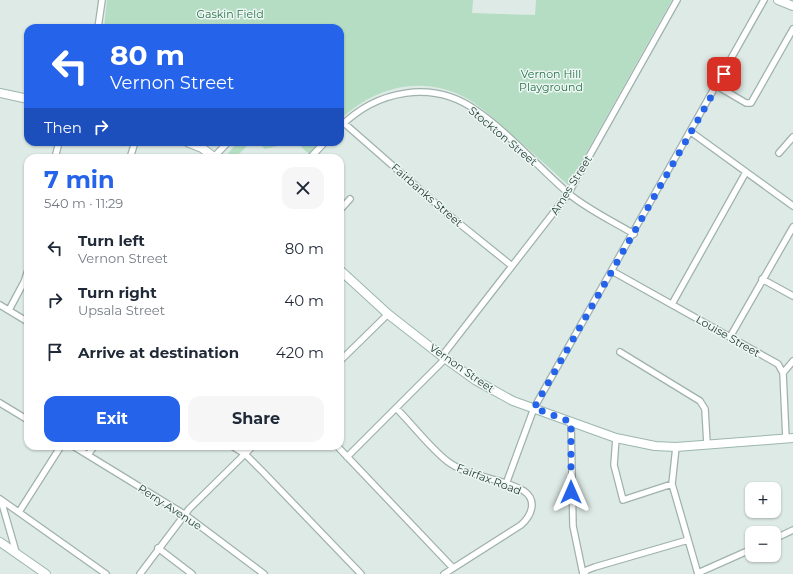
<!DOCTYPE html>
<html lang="en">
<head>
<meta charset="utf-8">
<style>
  :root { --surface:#fff; --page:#f6f6f7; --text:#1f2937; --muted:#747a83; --accent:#2563eb }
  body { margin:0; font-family:Montserrat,sans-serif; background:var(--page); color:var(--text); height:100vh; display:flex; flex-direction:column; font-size:15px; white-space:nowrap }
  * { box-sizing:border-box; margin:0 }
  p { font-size:13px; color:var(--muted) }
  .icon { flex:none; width:22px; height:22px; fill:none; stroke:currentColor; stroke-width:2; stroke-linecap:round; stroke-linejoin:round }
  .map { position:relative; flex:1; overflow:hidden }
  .drawer { position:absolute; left:24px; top:154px; width:320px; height:296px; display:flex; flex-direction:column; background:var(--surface); border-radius:12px; box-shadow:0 1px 3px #0004 }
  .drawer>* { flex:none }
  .top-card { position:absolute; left:24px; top:24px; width:320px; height:122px; border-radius:12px; box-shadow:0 1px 3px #0004; background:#2563eb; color:#fff; overflow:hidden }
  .tools { position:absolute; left:745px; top:482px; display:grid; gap:8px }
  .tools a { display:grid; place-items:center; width:36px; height:36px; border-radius:8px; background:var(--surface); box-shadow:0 1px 3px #0004; font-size:20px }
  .pin { position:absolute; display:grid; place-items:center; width:34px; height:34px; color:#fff; margin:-17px; border-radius:8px; box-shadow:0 2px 6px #0006 }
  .me { position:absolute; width:44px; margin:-22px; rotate:0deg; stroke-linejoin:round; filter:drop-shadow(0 0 3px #0008) }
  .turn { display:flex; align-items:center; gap:14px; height:84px; padding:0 20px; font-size:18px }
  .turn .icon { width:52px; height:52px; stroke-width:2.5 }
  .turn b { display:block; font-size:28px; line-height:34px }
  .then { display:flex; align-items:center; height:38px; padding:0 20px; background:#0003; gap:8px; font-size:15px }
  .round { display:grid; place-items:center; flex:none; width:42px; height:42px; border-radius:12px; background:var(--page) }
  .head { display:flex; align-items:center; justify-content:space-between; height:68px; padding:0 20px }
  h1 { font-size:24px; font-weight:700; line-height:30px; color:var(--accent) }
  .button { display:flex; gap:8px; margin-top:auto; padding:8px 20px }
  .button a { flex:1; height:46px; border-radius:12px; background:var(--accent); color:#fff; font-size:16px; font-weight:700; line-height:46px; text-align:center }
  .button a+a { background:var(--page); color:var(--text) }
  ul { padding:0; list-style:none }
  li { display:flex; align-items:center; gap:12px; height:52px; padding:0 20px }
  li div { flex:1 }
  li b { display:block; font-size:15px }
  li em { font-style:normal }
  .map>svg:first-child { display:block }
  .green { fill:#b5ddc3 }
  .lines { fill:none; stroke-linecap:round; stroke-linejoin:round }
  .street-casing { stroke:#a0b2ad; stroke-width:8 }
  .secondary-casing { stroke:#9cb6af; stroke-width:10 }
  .street { stroke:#fff; stroke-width:5.5 }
  .secondary { stroke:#fff; stroke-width:8 }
  .route { stroke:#2563eb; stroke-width:7; stroke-dasharray:0 12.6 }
  .labels { text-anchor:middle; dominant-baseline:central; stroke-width:3; stroke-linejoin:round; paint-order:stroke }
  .park-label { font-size:11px; fill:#27724c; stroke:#eef7f3 }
  .street-label { font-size:11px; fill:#1e3a35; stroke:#eef7f3 }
</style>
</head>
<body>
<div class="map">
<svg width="793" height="574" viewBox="0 0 793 574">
  <rect width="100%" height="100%" fill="#ddeae6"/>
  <path class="green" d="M107,0H473L472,13L535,15L536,0H672L568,185C549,167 529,150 509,132C495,120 482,107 466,98C423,74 373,87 340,120V28H104Z
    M238,142H251L235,158H224Z
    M257,142H294L265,149Z
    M296,142H320L309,154Z"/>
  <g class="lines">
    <defs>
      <path id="street" d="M98,28L102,0
        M717,86L746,103H751L793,29
        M344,123L450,216L512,266
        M340,127C377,90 433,79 477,111C510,134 537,166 567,192C583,207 614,222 634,234
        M691,132L793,206
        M779,153L793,137
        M214,157L228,142
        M55,158L59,142
        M130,158L135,142
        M310,158L325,142
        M340,210L350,199
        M612,271L778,364L783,373L786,439
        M762,279L793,296
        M672,304L746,172
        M0,305L28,322
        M9,310L24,282L28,270
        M730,337L793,227
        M620,352L700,401L705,409L707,444
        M340,361L388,314
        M783,373L793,361
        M0,403L28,420
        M396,408C412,424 430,448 447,461C469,478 501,477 524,491C538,501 531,516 521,525L444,574
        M571,422L573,526L583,574
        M616,438L614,465L623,500L672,484
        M73,446L184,514L264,574
        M232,446L245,454L263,472L361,574
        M337,446L453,568
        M676,447L672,484L698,574
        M88,455L94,446
        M347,457L442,362L446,351L568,194L677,0
        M506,484L534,408L764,0
        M0,499L106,574
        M1,500L16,552
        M19,512L61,446
        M774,539L793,530
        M158,548L192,574
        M698,573L752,549
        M140,574L189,509L253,446
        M584,574L587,570L595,567L688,540"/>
      <path id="secondary" d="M778,0L793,6
        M0,93L28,99
        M187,142L202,148L215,158
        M340,270L388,314L443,357L475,380L513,401L616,438L655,446L676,447L793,438
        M0,542L46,574"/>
    </defs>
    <use href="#street" class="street-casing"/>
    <use href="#secondary" class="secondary-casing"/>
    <use href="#street" class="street"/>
    <use href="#secondary" class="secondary"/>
  </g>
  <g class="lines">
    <path class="route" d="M571,492V422L534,408L724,74"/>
  </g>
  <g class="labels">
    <g class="park-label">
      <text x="230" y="14">Gaskin Field</text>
      <text x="551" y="74">Vernon Hill<tspan x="551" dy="13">Playground</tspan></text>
    </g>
    <g class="street-label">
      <text transform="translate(503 136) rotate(40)">Stockton Street</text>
      <text transform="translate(571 185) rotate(-58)">Ames Street</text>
      <text transform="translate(427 195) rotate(41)">Fairbanks Street</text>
      <text transform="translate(728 336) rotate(30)">Louise Street</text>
      <text transform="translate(462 368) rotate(35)">Vernon Street</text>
      <text transform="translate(489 479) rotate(21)">Fairfax Road</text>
      <text transform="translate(170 507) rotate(33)">Perry Avenue</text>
    </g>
  </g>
</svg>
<div class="tools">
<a>+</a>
<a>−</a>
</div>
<div class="pin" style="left:724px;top:74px;background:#d93025"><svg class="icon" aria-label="arrive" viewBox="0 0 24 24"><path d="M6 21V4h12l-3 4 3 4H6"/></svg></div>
<svg class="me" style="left:571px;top:492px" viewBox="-20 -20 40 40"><path d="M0-17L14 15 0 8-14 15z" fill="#2563eb" stroke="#fff" stroke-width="4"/></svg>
<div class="top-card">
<div class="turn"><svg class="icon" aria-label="left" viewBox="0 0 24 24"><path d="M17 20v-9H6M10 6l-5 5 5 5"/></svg><div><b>80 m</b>Vernon Street</div></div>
<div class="then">Then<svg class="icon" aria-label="right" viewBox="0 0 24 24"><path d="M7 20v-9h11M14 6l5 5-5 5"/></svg></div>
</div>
<section class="drawer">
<div class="head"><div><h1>7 min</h1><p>540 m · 11:29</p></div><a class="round"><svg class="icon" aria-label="close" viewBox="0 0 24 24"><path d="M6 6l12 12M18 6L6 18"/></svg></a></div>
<ul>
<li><svg class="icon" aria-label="left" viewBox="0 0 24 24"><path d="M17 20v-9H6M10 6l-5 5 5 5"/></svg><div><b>Turn left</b><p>Vernon Street</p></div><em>80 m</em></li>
<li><svg class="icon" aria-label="right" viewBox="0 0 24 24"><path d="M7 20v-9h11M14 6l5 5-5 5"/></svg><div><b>Turn right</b><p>Upsala Street</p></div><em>40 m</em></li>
<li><svg class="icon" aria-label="arrive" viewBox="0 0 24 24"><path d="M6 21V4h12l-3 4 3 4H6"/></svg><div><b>Arrive at destination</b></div><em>420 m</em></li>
</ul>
<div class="button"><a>Exit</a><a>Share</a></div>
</section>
</div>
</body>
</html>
